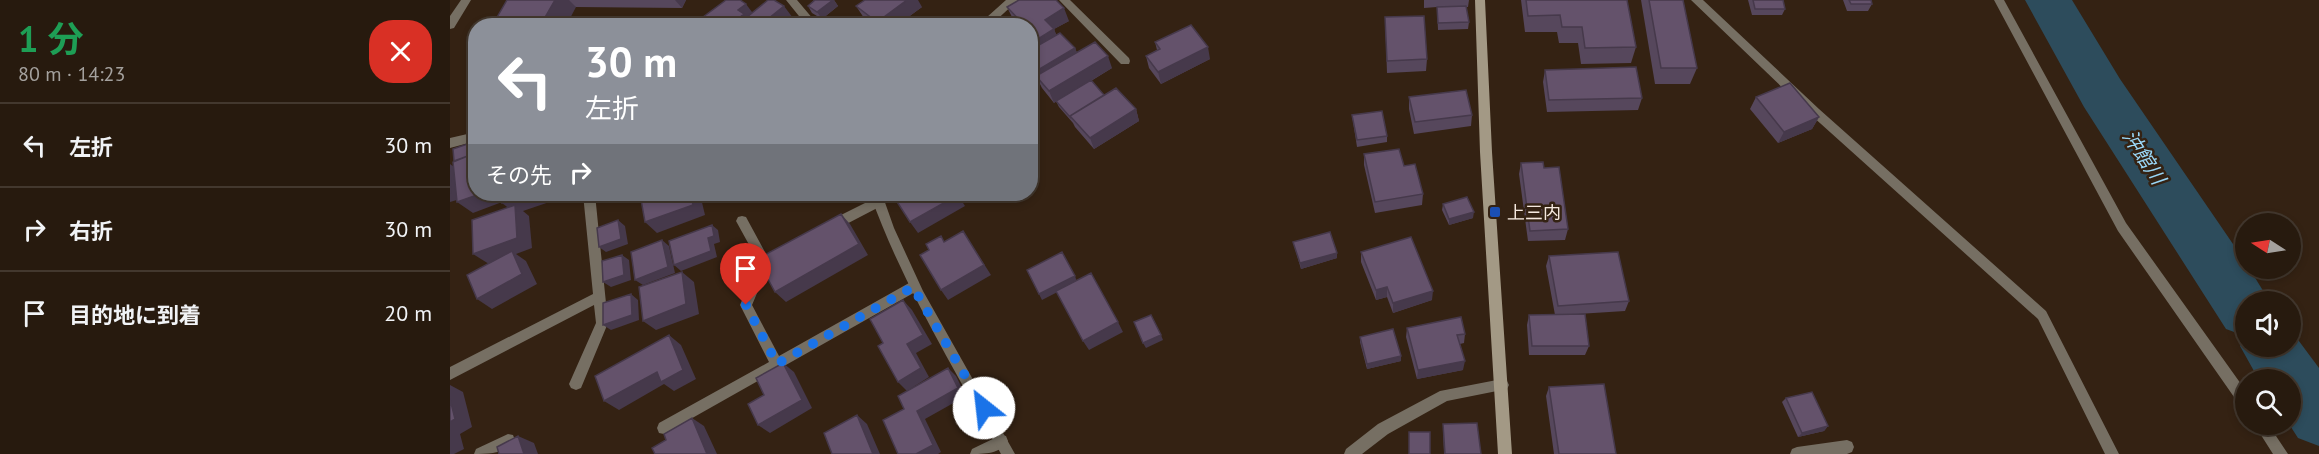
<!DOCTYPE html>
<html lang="ja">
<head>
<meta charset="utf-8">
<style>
  :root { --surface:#271a0e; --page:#33271c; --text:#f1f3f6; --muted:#a4a19e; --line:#43382e }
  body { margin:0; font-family:"PT Sans","Noto Sans JP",sans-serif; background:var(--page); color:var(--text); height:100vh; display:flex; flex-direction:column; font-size:22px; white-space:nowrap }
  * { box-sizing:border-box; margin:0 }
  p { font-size:20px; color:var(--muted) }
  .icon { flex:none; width:33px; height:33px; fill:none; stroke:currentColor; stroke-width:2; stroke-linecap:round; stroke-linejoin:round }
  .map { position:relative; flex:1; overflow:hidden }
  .drawer { display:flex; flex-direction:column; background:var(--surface); width:450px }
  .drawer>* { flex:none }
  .top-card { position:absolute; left:18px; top:18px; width:570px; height:183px; border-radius:24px; box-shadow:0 3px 9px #0003,0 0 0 2px var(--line); background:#8c9099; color:#fff; overflow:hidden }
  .needle { width:39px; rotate:282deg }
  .tools { position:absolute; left:1785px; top:213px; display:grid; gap:12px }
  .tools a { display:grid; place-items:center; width:66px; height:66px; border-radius:50%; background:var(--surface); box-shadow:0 3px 9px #0003,0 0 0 2px var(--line); font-size:30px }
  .pin { position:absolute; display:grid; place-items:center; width:51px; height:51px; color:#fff; margin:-62px -26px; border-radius:50% 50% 50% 0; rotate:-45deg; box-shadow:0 0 6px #0007 }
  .pin .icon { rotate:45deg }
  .me { position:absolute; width:66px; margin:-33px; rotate:331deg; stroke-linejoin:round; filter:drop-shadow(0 0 4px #0008) }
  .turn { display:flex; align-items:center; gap:21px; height:126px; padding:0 18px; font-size:27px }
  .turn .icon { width:78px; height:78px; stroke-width:2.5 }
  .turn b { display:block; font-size:42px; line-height:51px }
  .then { display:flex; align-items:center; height:57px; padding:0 18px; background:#0003; gap:12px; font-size:22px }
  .round { display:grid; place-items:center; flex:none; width:63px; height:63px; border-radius:24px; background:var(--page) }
  .head { display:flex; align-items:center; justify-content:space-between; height:102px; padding:0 18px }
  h1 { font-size:36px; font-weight:700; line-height:45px; color:#1e9e55 }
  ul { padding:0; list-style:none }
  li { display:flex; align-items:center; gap:18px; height:84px; padding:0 18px; border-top:2px solid var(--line) }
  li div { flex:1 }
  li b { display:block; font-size:22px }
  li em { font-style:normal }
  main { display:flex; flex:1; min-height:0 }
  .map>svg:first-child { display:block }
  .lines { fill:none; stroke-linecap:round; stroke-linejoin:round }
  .river { fill:#2d4c5c; fill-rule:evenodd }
  .lane { fill:#766f63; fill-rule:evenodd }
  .street { fill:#766f63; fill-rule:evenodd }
  .secondary { fill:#a39985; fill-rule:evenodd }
  .wall { fill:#56475c }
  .shaded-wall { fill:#46394b }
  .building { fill:#64526b; stroke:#46394b; stroke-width:1.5 }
  .route { stroke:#1a73e8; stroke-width:10; stroke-dasharray:0 18 }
  .transit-dot { fill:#1a4fb4; stroke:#342213; stroke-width:2 }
  .labels { text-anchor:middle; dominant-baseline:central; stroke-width:5; stroke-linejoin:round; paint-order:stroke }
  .poi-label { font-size:18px; fill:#f5e8df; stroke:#342213; text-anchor:start }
  .water-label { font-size:20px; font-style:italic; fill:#99d6f6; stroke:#342213 }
</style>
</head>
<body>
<main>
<section class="drawer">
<div class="head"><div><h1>1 分</h1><p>80 m · 14:23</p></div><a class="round" style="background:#d93025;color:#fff"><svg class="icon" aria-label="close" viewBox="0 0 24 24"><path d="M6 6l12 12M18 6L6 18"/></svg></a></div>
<ul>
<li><svg class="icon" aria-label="left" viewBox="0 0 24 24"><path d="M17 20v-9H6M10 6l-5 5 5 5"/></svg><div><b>左折</b></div><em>30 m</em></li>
<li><svg class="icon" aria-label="right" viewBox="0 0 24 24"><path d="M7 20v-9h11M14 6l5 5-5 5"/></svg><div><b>右折</b></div><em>30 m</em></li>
<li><svg class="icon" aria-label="arrive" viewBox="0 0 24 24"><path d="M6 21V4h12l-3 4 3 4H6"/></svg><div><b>目的地に到着</b></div><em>20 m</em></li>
</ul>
</section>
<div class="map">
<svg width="1869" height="454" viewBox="0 0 1869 454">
  <rect width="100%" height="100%" fill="#342213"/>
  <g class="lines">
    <path class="river" d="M1575,0H1622L1670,79L1796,263V268H1799L1820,302H1796V346H1840V329L1869,368V446L1848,438L1839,424H1840V380H1809L1790,346L1795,336L1776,329L1634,107Z"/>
    <path class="lane" d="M429,196L433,197L435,201L433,205L385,230L381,231L377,230L375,226L377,222Z
      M292,216L296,217L316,254L323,251L327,252L329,256L327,260L319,265L302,305L329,356L459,283L463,281L467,283L469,287L467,291L214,434L209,433L207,428L209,423L319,362L290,305L308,261L286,221L288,217Z
      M58,434L63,435L65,440C58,454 38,454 24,454L26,449Z
      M551,435L556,436L558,441C551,454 534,454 520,454L522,449Z
      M1397,440L1402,442L1404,447L1402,452L1397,454H1340L1342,449L1347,447Z"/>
    <path class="street" d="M11,0H21L4,28L0,29V16Z
      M336,0H347L369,26H357Z
      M556,0H568L540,26H527Z
      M609,0H620L679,58L680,61L679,64H671Z
      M1241,0H1253L1369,109L1596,311L1669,454H1655L1588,319L1361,115Z
      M1544,0H1554L1676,223L1796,391V409L1791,407L1668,231Z
      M26,132V141L0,148V138Z
      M133,194H145L158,323L131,388L126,390L121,388L119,384L146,323L144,305L0,380V367L143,294Z
      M420,194H432L444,228L473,291L565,454H551C504,368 453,286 420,194Z
      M1052,379L1057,381L1059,385L1057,389L997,401L938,434L912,454H894L896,449L928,424L990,391Z
      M1804,424H1818L1838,454H1823Z"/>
    <path class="secondary" d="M1025,0H1035L1042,152L1062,454H1048L1030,152Z"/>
  </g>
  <path class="wall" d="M57,0H236L232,8L126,7Z
    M364,0H384L388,6L372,19L362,13L358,6Z
    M974,0H1019L1018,7H1016L1019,22L1018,29L988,30L987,7L974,8Z
    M1071,0H1177L1186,47L1181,63L1131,64L1128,43H1109L1107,32H1075Z
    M1191,0H1233L1247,68L1240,84H1205Z
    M1298,0H1333L1335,9L1332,15H1302Z
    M1393,0H1421L1422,4L1418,11H1397Z
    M406,6L472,7L446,26H423L414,18Z
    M557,7L619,21L604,29L606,35L625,48L627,53L662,68L641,81L654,95L686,109L689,121L644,149L625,127L623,123L609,107L606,101L604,103L592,88L586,76L588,75L580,68V45L584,48L588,46L580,38V26H569L563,19Z
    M935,17L977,59L976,71L937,73Z
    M705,42L760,59L711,84L699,68L696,56L707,50Z
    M1095,70L1192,98L1188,110L1097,112L1093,82Z
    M959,97L1022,115L1021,126L964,134L959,109Z
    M1306,97L1369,117L1362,129L1328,143L1300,109Z
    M902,115L937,136V142L907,147Z
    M914,154L954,166L973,194L972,205L925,213L914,165Z
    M1071,163L1094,168L1118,229L1115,240L1078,241L1069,174Z
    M993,204L1023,218L999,225L992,210Z
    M843,242L887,258L851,269Z
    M911,252L982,300L943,313L937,297L926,300L911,262Z
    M1099,256L1179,301L1175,311L1112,315L1139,346L1135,355H1079L1077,325L1079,315H1105L1096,266Z
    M957,328L1015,334L1014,343L1010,344L1013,370L967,379L956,337Z
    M910,337L951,356V361L917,369L910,342Z
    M1099,387L1166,454H1104L1096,396Z
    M1336,398L1378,426L1374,431L1348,437L1332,402Z
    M993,424L1031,454H994L993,429Z"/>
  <path class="shaded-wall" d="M105,0H119L126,7L116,26H90Z
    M225,0H236L232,8Z
    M383,0H384L388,6L372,19L367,12Z
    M457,0H468L472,7L446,26H429L427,22Z
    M296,4L305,16L303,26H278L288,10Z
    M334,6L343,18L334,26H323L318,19Z
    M614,8L619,21L604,29L609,41L593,51L588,39L595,20Z
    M758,47L760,59L711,84L708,72Z
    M625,48L630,60L594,82L588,70Z
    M658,56L662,68L604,103L599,91Z
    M686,109L689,121L644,149L640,138Z
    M1369,117L1362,129L1328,143L1334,132Z
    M0,164L8,170L10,199L0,202Z
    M30,194H59L60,199L23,213L7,202Z
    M79,194H117V196L73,211L79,216L82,248L66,254L76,261L87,284L42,309L27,299L39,264L23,254L65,213L52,203Z
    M241,194H250L255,215L207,233L195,222Z
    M508,195L515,206L468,233L460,222Z
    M1024,212L1023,218L999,225V219Z
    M391,214L400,224L418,255L336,302L325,292Z
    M168,220L175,226L178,244L156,252L149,247Z
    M262,225L268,230L270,242L264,244L267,257L231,271L224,265L258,238Z
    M212,240L219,246L225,273L193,285L185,280Z
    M520,242L541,275L498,300L491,290Z
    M887,253V258L851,269L850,263Z
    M172,255L179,260L181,280L161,287L153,282Z
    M232,272L244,282L249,314L206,330L193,321Z
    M625,276L627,282L592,300L589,294Z
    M937,287V297L926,300V290Z
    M983,291L982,300L943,313V303Z
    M181,294L188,300L189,320L161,330L153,325Z
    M453,300L462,310L482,344L466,353L479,377L457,391L448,382L457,344Z
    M668,322L673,332L639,350L633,341Z
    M219,335L231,345L246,379L224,391L214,384L169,410L154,401Z
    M711,335L713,340L696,348L693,343Z
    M951,356V361L917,369V364Z
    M1015,361L1013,370L967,379L968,370Z
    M333,363L344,372L362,408L320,433L308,425Z
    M498,368L506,376L516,396L475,419L491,452L488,454H466L467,411Z
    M0,385L13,392L22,427L10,434L14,449L4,454H0Z
    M407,415L417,424L430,454H423Z
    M242,418L254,426L267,454H257Z
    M1378,426L1374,431L1348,437L1352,433Z
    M68,436L84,443L88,454H74Z"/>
  <path class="building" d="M57,0H105L90,26H42Z
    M276,0H290L296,4L288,10L294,14L278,26H241Z
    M318,0H324L334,6L318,19L325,23L323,26H286Z
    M365,0H383L367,12L358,6Z
    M415,0H457L427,22L406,6Z
    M569,0H606L614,8L595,20L604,29L588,39L580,31V26H575L557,7Z
    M1076,0H1177L1186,47L1135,48L1132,27H1112L1110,15L1078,16Z
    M1199,0H1233L1247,68H1211Z
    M1303,0H1333L1335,9H1305Z
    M1399,0H1421L1422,4H1401Z
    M1016,6L1019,22L988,23L987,7Z
    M974,16L977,59L937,61L935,17Z
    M741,25L758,47L708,72L696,56L710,49L705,42Z
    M610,33L625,48L588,70L580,61V50Z
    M645,42L658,56L599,91L586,76Z
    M1186,67L1192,98L1099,100L1095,70Z
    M641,80L654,95L620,116V117L606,101Z
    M1340,83L1369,117L1334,132L1306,97Z
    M666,88L686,109L640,138L620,116Z
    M1016,90L1022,115L965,122L959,97Z
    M932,111L937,136L907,140L902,115Z
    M26,141V153L4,161L3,149Z
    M949,149L954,166L965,164L973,194L925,202L914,154Z
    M25,153L26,194H30L7,202L3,162Z
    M1093,162L1094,168L1109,167L1118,229L1080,231L1071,163Z
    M0,171L1,193H0Z
    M51,194H79L52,203Z
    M190,194H241L243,205L195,222Z
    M451,194H507L508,195L460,222L444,197Z
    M1017,197L1024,212L999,219L993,204Z
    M65,205L67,238L23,254L22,220Z
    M391,214L409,244L325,292L307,259Z
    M168,220L171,239L149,247L147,228Z
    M262,225L264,236L258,238L261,251L224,265L219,241Z
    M513,231L534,265L491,290L470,255L479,250L476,244L491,236L494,242Z
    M880,232L887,253L850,263L843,242Z
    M961,237L983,291L943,303L937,287L926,290L911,252Z
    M212,240L218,267L185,280L181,252Z
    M62,251L72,274L27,299L17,275Z
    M612,252L625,276L589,294L577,270Z
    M1168,252L1179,301L1108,306L1099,256Z
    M172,255L174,275L153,282L152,261Z
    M232,272L236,304L193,321L189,287Z
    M641,273L668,322L633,341L606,291Z
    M181,294L182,315L153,325V303Z
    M453,300L473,335L457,344L471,368L448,382L428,346L433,343L420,319Z
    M1135,314L1139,346H1082L1079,315Z
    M701,315L711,335L693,343L684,322Z
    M1011,317L1015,334L1007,335L1015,361L968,370L957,328Z
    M943,329L951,356L917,364L910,337Z
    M219,335L233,370L211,382L207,372L154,401L145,376Z
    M333,363L352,400L308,425L298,404L314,395L306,378Z
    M498,368L508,388L467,411L483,445L466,454H448L433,420L454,409L448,396Z
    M1154,384L1166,454H1109L1099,387Z
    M1362,392L1378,426L1352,433L1336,398Z
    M0,399L5,419L0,422Z
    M407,415L423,454H382L374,433Z
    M242,418L257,454H205L202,448L216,440L214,434Z
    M1027,423L1031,454H995L993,424Z
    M959,432H980V454H959Z
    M68,436L74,454H49L47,447Z"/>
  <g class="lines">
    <path class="route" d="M296,305L327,364L463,287L534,408"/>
  </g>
  <rect class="transit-dot" x="1039" y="206" width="12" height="12" rx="3"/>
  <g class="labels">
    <g class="poi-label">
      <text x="1057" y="212">上三内</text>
    </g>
    <g class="water-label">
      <text transform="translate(1694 157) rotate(57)">沖館川</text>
    </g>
  </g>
</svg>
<div class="tools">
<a><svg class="needle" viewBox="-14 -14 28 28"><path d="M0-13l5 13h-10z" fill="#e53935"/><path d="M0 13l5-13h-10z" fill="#a4a19e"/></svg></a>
<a><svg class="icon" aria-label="sound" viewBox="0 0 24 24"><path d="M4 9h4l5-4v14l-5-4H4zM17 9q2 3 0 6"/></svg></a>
<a><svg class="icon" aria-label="search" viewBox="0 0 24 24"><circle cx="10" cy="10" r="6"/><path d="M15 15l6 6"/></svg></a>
</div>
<div class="pin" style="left:296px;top:305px;background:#d93025"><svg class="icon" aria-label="arrive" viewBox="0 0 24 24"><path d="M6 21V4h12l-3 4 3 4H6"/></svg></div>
<svg class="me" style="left:534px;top:408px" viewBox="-20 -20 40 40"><circle r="19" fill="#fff"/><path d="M0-13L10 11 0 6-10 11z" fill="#1a73e8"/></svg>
<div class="top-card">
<div class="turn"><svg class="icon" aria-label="left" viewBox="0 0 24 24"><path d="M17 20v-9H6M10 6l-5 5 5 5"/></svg><div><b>30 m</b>左折</div></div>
<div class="then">その先<svg class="icon" aria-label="right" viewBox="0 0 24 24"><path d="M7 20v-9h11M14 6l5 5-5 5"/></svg></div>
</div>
</div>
</main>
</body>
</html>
